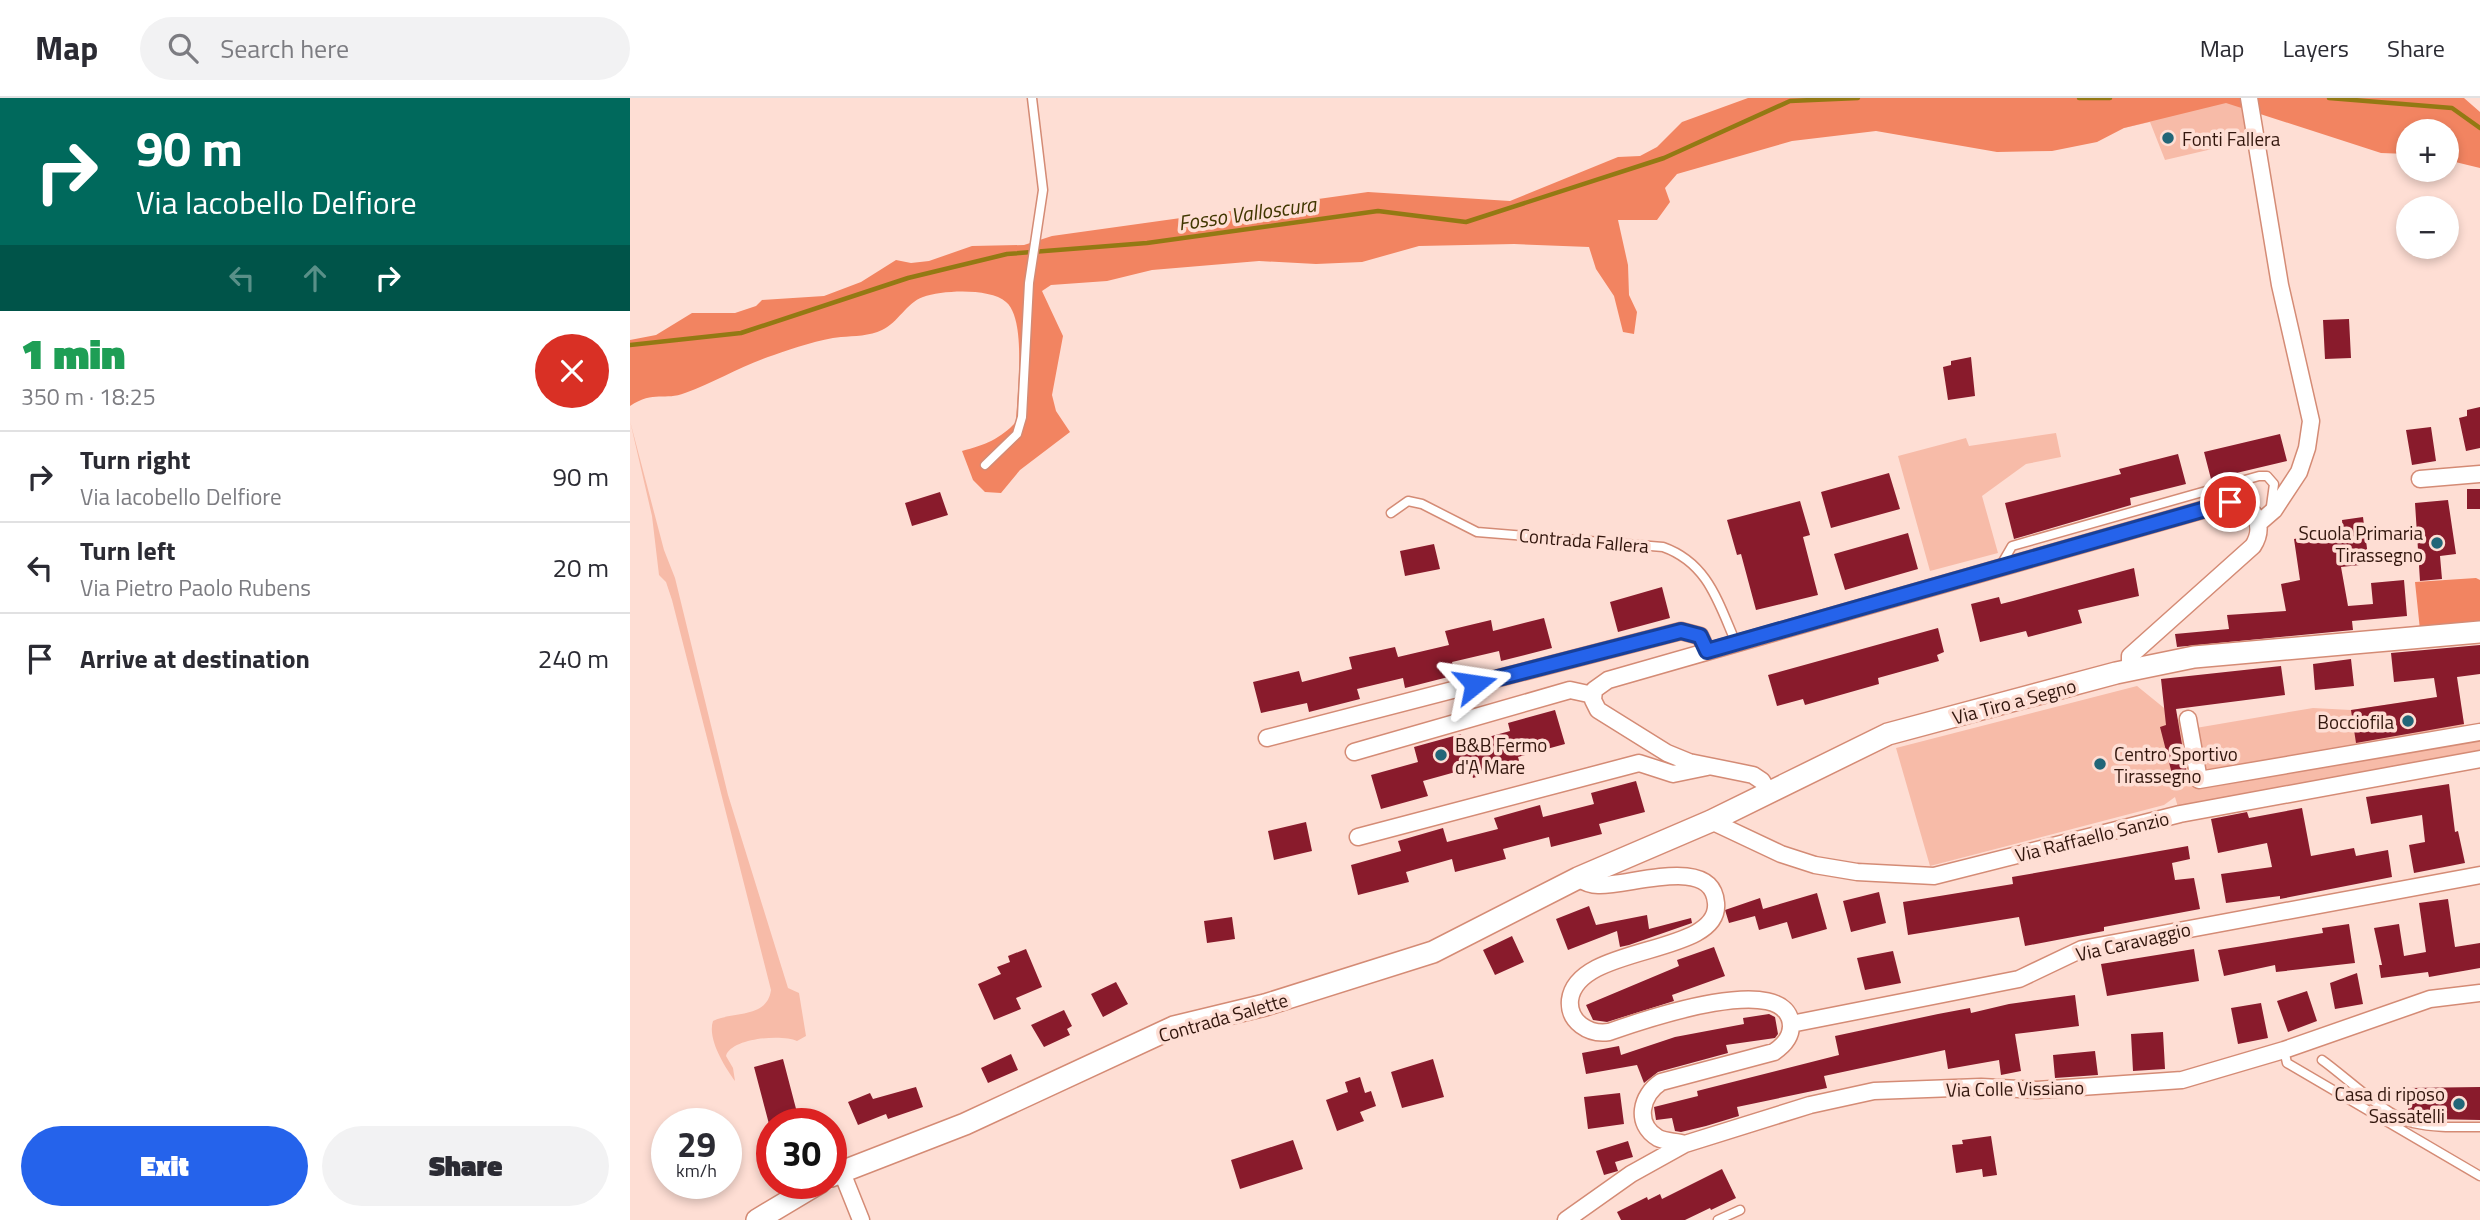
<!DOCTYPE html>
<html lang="en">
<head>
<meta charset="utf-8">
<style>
  :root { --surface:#fff; --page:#f2f2f3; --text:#2b2b33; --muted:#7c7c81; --line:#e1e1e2; --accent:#2563eb }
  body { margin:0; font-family:"Titillium Web",sans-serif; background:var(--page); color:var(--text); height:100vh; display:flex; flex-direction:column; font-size:26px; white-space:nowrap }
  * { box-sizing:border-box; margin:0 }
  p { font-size:23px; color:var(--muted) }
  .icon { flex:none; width:38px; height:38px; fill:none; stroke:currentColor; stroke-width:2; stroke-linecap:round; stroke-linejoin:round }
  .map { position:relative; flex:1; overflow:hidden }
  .side { display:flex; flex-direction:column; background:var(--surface); width:630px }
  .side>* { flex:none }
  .banner { background:#00695c; color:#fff; overflow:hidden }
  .fabs { position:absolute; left:1766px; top:21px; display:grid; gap:14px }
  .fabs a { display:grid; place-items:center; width:63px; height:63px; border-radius:50%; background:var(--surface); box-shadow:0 4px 10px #0003; font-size:35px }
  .speed { position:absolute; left:21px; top:1010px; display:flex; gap:14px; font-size:35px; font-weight:700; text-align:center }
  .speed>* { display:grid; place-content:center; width:91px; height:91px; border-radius:50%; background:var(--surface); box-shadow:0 4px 10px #0003; line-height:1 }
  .speed small { font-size:18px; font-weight:400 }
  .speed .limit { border:10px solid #d22; background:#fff; color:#111 }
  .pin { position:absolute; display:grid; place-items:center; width:60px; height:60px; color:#fff; margin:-30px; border:4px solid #fff; border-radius:50%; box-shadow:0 2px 7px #0007 }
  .me { position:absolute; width:77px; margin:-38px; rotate:75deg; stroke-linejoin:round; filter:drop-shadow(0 0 5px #0008) }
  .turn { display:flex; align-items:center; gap:24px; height:147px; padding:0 21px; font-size:32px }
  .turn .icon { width:91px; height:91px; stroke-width:2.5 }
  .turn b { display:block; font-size:49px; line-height:60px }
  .lanes { display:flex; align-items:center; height:66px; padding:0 21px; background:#0003; justify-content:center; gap:35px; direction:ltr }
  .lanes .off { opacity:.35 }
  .round { display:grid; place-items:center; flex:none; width:74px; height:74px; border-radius:37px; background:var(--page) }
  .overview { display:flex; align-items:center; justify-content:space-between; height:119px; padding:0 21px }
  h1 { font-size:42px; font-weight:800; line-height:52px; color:#1e9e55 }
  .button { display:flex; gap:14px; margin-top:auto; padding:14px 21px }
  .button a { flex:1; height:80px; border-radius:42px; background:var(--accent); color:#fff; font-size:28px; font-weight:800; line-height:80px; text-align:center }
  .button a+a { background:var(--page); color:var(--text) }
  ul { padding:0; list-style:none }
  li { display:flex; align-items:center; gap:21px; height:91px; padding:0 21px; border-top:2px solid var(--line) }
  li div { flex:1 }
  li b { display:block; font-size:26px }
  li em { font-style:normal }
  header { display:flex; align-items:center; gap:42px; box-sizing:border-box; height:98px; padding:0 35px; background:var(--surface); border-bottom:2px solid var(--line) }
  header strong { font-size:33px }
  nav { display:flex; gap:38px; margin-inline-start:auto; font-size:24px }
  .search { width:490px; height:63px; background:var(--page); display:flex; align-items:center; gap:18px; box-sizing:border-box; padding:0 24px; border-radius:38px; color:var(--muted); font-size:26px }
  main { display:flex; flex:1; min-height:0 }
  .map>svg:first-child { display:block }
  .green { fill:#f7bba8 }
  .forest { fill:#f28461 }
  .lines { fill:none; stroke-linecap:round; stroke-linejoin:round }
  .stream { stroke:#937913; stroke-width:4.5 }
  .building { fill:#891b2c }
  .lane-casing { stroke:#d48b75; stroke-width:11 }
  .street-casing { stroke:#d48b75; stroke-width:19 }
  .secondary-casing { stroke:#d48b75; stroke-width:24 }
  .lane { stroke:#fff; stroke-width:8 }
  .street { stroke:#fff; stroke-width:16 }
  .secondary { stroke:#fff; stroke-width:21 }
  .route-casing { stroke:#184099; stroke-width:18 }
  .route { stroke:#2563eb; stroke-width:12 }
  .poi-dot { fill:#226678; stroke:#feded4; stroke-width:2.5 }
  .labels { text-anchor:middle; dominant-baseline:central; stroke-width:7; stroke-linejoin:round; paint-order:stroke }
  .poi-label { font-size:19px; fill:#32160d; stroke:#feded4; text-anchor:start }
  .street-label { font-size:19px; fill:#32160d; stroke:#feded4 }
  .water-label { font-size:21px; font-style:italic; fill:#413700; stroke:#feded4 }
</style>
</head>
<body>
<header>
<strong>Map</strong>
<div class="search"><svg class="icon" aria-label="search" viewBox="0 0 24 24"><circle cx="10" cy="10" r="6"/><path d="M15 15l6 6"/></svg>Search here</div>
<nav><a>Map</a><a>Layers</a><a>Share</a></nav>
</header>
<main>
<section class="side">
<div class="banner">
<div class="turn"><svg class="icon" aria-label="right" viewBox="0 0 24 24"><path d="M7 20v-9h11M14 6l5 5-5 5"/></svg><div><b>90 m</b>Via Iacobello Delfiore</div></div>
<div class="lanes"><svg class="icon off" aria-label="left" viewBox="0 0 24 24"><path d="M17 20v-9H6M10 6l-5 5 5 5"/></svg><svg class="icon off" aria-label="ahead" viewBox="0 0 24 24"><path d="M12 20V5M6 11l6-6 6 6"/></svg><svg class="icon" aria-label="right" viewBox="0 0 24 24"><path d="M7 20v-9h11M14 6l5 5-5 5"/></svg></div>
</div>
<div class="overview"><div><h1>1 min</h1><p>350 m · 18:25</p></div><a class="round" style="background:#d93025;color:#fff"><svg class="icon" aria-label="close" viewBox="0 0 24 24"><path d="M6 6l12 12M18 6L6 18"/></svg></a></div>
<ul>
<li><svg class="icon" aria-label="right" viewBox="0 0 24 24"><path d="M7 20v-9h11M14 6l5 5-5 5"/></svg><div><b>Turn right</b><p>Via Iacobello Delfiore</p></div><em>90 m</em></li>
<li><svg class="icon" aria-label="left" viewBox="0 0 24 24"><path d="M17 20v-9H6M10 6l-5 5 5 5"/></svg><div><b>Turn left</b><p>Via Pietro Paolo Rubens</p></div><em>20 m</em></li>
<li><svg class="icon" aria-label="arrive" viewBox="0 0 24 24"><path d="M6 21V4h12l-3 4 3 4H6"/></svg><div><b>Arrive at destination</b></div><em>240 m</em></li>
</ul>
<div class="button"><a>Exit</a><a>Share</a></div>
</section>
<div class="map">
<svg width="1850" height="1122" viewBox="0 0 1850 1122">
  <rect width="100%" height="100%" fill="#feded4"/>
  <path class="green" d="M1467,0H1622L1625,41L1535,62L1520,24L1494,30Z
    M0,323L34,452L45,480L98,697L158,890L169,895L176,938L167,943C152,936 101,940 96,958L103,970L105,983C95,969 77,941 83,923C103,913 137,921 141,892L42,502L36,484L29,477L22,418Z
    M1426,335L1431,359L1396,366L1352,398L1368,455L1300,473L1268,358L1336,340L1339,348Z
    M1507,588L1560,631L1683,610L1721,612L1829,596L1836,638L1850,634V661L1550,716L1545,699L1534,707L1300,768L1266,650Z"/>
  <path class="forest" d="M1118,0H1834L1850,14V70L1817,62L1816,33H1778V56L1751,55L1596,5L1494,30L1467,44L1422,53L1367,54L1246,33L1162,43L1047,76L1035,90L1040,104L1027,122H988L998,167L999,197L1007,214L1004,236L993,234L984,198L966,171L959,149L884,146L789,148L732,164L686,166L629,163L522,172L477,183L421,187L412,193L433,238L422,297L426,313L440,334L390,372L371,395L355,394L343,382L332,353C355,347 370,341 386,324C387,298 397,221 376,204C360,190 313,192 293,199C276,205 268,225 252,232C240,238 224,238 211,239C190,241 164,250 144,257C113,267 85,284 55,295C35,303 24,292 0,308V242L26,237L62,215H105L126,208L132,202L194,198L231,184L266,162L281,165L299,163L342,148L394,147L422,138L738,94L880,103L988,59L1010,58L1027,49L1052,24Z
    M1846,480L1850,482V527L1790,532L1785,484Z"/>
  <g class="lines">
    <path class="stream" d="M1449,0H1480
      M1699,0L1822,10L1850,30
      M0,247L111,235L278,180L377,156L517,145L748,113L836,124L1034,60L1160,3L1228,0"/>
  </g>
  <path class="building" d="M1719,221L1721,260L1695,261L1693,222Z
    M1341,259L1345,298L1318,302L1313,269L1321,267V263Z
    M1850,309V350L1836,353L1829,320L1837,318V312Z
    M1801,329L1806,363L1782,367L1776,332Z
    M1650,336L1657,363L1581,381L1574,354Z
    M1548,356L1556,386L1500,400L1501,407L1384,441L1375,405L1491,376L1489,371Z
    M1259,375L1270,411L1201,430L1191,394Z
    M1837,391H1850V411H1837Z
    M310,394L318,417L282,428L275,405Z
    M1818,402L1826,456L1810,458L1812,481L1790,483L1785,405Z
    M1170,403L1180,437L1173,439L1188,497L1126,512L1111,456L1107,457L1097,422Z
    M1733,419L1739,466L1711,469L1718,508L1743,506L1741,485L1774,482L1777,518L1722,523L1723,532L1547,549L1545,536L1599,531L1597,517L1656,513L1651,486L1670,482L1664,441L1713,433L1712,422Z
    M1278,435L1288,471L1215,492L1204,456Z
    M804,446L810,471L775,478L770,453Z
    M1504,470L1509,498L1448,512L1452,525L1398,539L1396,533L1350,544L1341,506L1369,499L1371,506L1383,503Z
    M1032,489L1040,520L988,534L980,504Z
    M914,520L922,550L871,563L869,553L822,564L826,577L775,590L773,580L727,591L730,601L679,614L677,605L631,615L623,584L669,573L672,584L722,571L719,559L765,549L768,559L819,547L815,533L861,522L863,533Z
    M1308,530L1314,554L1307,557L1309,563L1248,580L1249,586L1175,607L1173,601L1147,608L1138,577Z
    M1850,547V576L1827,579L1834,626L1726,645L1721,612L1807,599L1804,580L1764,584L1761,555Z
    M1721,561L1724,588L1685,592L1683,566Z
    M1651,568L1655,597L1546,611L1557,676L1543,680L1530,629L1536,627L1531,581Z
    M925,612L935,646L888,659L890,666L843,680L840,670L793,683L798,698L751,711L741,677L788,664L784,649L831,636L833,646L880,633L878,625Z
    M1006,683L1015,714L969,726L972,736L921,749L919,739L873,751L876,761L825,774L822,761L776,774L779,784L728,797L721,767L771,753L768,743L813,730L817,744L868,731L864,720L910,707L913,719L964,706L961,695Z
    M1819,686L1825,734L1828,733L1835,765L1784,775L1779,747L1795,744L1792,717L1741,726L1736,699Z
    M1672,710L1681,758L1724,750L1726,758L1758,752L1762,779L1650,801V798L1596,805L1591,776L1642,769L1637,745L1588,755L1581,721L1617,714L1619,720Z
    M676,724L682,753L644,762L638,733Z
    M1558,748L1560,761L1542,765L1545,782L1564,780L1570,811L1474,829V833L1395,848L1389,819L1278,837L1273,804L1383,786L1382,779Z
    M1249,794L1256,825L1221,834L1213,803Z
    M1187,795L1197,831L1162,841L1157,824L1129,832L1125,818L1099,825L1095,812L1130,800L1133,811Z
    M1818,801L1825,849L1850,845V870L1799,879L1798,874L1751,880L1749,867H1752L1744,830L1769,826L1774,858L1796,854L1789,805Z
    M959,808L966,827L1017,817L1019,831L1061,820L1062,825L999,847L990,849L987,833L938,852L926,821Z
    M602,819L605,841L577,845L574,823Z
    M1719,826L1725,865L1646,874L1645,867L1594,878L1588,852L1693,835L1692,830Z
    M882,838L894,864L865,877L853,852Z
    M1084,849L1095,878L1042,897L1044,903L977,924L963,922L956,907L1049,868L1047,862Z
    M396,851L412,889L386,900L391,911L364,922L348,886L371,876L367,869L380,864L378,858Z
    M1564,851L1569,883L1477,898L1471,866Z
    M1263,853L1271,885L1235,892L1227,860Z
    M1727,875L1733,906L1705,911L1700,885Z
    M486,884L498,906L473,919L461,896Z
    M1677,893L1687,923L1658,934L1647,903Z
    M1445,897L1449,928L1385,936L1391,973L1371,977L1369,962L1318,971L1315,952L1194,978L1197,990L1107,1009L1109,1018L1076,1028L1051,1034L1045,1033L1042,1020L1026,1022L1024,1009L1068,998L1067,993L1209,957L1205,938L1308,916L1340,910L1341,915L1379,906Z
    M1631,905L1638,940L1608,946L1601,910Z
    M434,912L442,928L437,931L440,937L414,949L401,927Z
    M1139,916L1145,919L1148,936L1145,940L1096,947L1098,955L1028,974L1014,985L1007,967L956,976L952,955L989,948L991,957L1045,939L1114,926L1113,920Z
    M1533,934L1535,971L1503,973L1501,936Z
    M1465,953L1468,977L1425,980L1423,957Z
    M381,956L388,972L358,985L351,970Z
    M153,961L170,1026H139L124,969Z
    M803,961L814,999L772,1010L761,974Z
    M730,979L735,995L741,993L746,1008L730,1014L734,1023L707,1033L696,1002L718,994L715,984Z
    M286,989L293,1009L258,1021L256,1016L228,1027L218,1004L240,995L243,1001Z
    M1850,989V1022L1800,1021L1778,1016V990Z
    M990,995L994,1026L958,1031L954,999Z
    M1361,1038L1367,1077L1353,1079L1352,1071L1326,1075L1322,1047L1333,1046L1332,1042Z
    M663,1042L673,1071L610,1091L601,1062Z
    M998,1043L1003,1059L985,1064L988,1073L974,1077L966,1053Z
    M1092,1071L1106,1100L1081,1112L1080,1110L1055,1122H991L987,1114L1017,1099L1018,1102L1030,1096L1032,1101Z"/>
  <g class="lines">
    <defs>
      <path id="lane" d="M355,367L387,336L392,319L399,185L413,92L402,0
        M761,415L778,403L792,406L847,434L1033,449C1078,465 1088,504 1106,545
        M1371,467L1382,448L1629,378H1637L1644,386L1641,408
        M1654,952L1657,965L1850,1078
        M1692,962C1716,979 1756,1018 1783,1025C1805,1030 1828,1029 1850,1029
        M1088,1122L1110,1112"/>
      <path id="street" d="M1619,0L1650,187L1681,323L1677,350L1669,374L1644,412L1629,425
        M1790,381L1850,376
        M1558,621L1569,682L1850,634
        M637,640L1051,533L1070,538L1077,553
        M724,654L940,592L963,597
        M1139,695L1132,683L1123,677L1059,664L1037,655L968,612L963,602L964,592L978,582L1600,404L1618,409C1630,421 1632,434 1623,448L1500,558V573
        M1081,723L1151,756L1185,767L1227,774L1304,778L1550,716L1850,661
        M728,739L1009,665L1043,676L1077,669
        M948,780C954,784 960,787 968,787C998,789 1082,756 1086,805C1091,859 947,845 940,902C938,924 959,937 979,934C1008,924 1160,870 1161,928C1161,940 1153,948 1144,954L1031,984C1011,997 1004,1026 1028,1040C1036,1044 1046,1043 1055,1046
        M1161,926L1389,881L1452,851L1850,777
        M211,1072L231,1122
        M936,1122L1001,1076L1055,1046L1180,1007L1244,993L1351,989L1407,992L1552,982L1654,952L1800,901L1850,895"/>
      <path id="secondary" d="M201,1078L335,1026L544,929L635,907L803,854L948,780L1081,723L1258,636L1486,575L1564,559L1850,534
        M127,1122L189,1085"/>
    </defs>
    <use href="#lane" class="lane-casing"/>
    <use href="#street" class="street-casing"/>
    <use href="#secondary" class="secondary-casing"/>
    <use href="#lane" class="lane"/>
    <use href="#street" class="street"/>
    <use href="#secondary" class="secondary"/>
  </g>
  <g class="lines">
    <defs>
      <path id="route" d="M845,586L1051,533L1070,538L1077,553L1600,404"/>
    </defs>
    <use href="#route" class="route-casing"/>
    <use href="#route" class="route"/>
  </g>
  <g class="poi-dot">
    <circle cx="1538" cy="40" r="7"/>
    <circle cx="1807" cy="445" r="7"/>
    <circle cx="1778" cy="623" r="7"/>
    <circle cx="811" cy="657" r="7"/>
    <circle cx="1470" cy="666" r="7"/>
    <circle cx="1829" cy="1006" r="7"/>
  </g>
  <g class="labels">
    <g class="poi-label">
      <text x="1552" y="40">Fonti Fallera</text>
      <text x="1793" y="434" text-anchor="end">Scuola Primaria<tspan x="1793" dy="22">Tirassegno</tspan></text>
      <text x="1764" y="623" text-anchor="end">Bocciofila</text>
      <text x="825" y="646">B&amp;B Fermo<tspan x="825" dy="22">d'A Mare</tspan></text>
      <text x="1484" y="655">Centro Sportivo<tspan x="1484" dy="22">Tirassegno</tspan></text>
      <text x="1815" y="995" text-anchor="end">Casa di riposo<tspan x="1815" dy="22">Sassatelli</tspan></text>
    </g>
    <g class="street-label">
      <text transform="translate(954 442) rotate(5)">Contrada Fallera</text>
      <text transform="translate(1384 603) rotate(-15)">Via Tiro a Segno</text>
      <text transform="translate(1462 738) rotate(-14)">Via Raffaello Sanzio</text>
      <text transform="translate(1503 843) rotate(-13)">Via Caravaggio</text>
      <text transform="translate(593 919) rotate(-16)">Contrada Salette</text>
      <text transform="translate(1385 990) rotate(-1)">Via Colle Vissiano</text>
    </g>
    <g class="water-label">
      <text transform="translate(617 115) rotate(-8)">Fosso Valloscura</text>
    </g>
  </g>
</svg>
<div class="fabs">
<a>+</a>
<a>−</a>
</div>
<div class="speed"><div>29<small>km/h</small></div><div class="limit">30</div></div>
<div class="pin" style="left:1600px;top:404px;background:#d93025"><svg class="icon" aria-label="arrive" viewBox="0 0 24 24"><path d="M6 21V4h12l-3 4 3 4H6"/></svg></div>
<svg class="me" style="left:845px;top:586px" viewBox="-20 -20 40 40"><path d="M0-17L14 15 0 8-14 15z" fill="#2563eb" stroke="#fff" stroke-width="4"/></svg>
</div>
</main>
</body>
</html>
